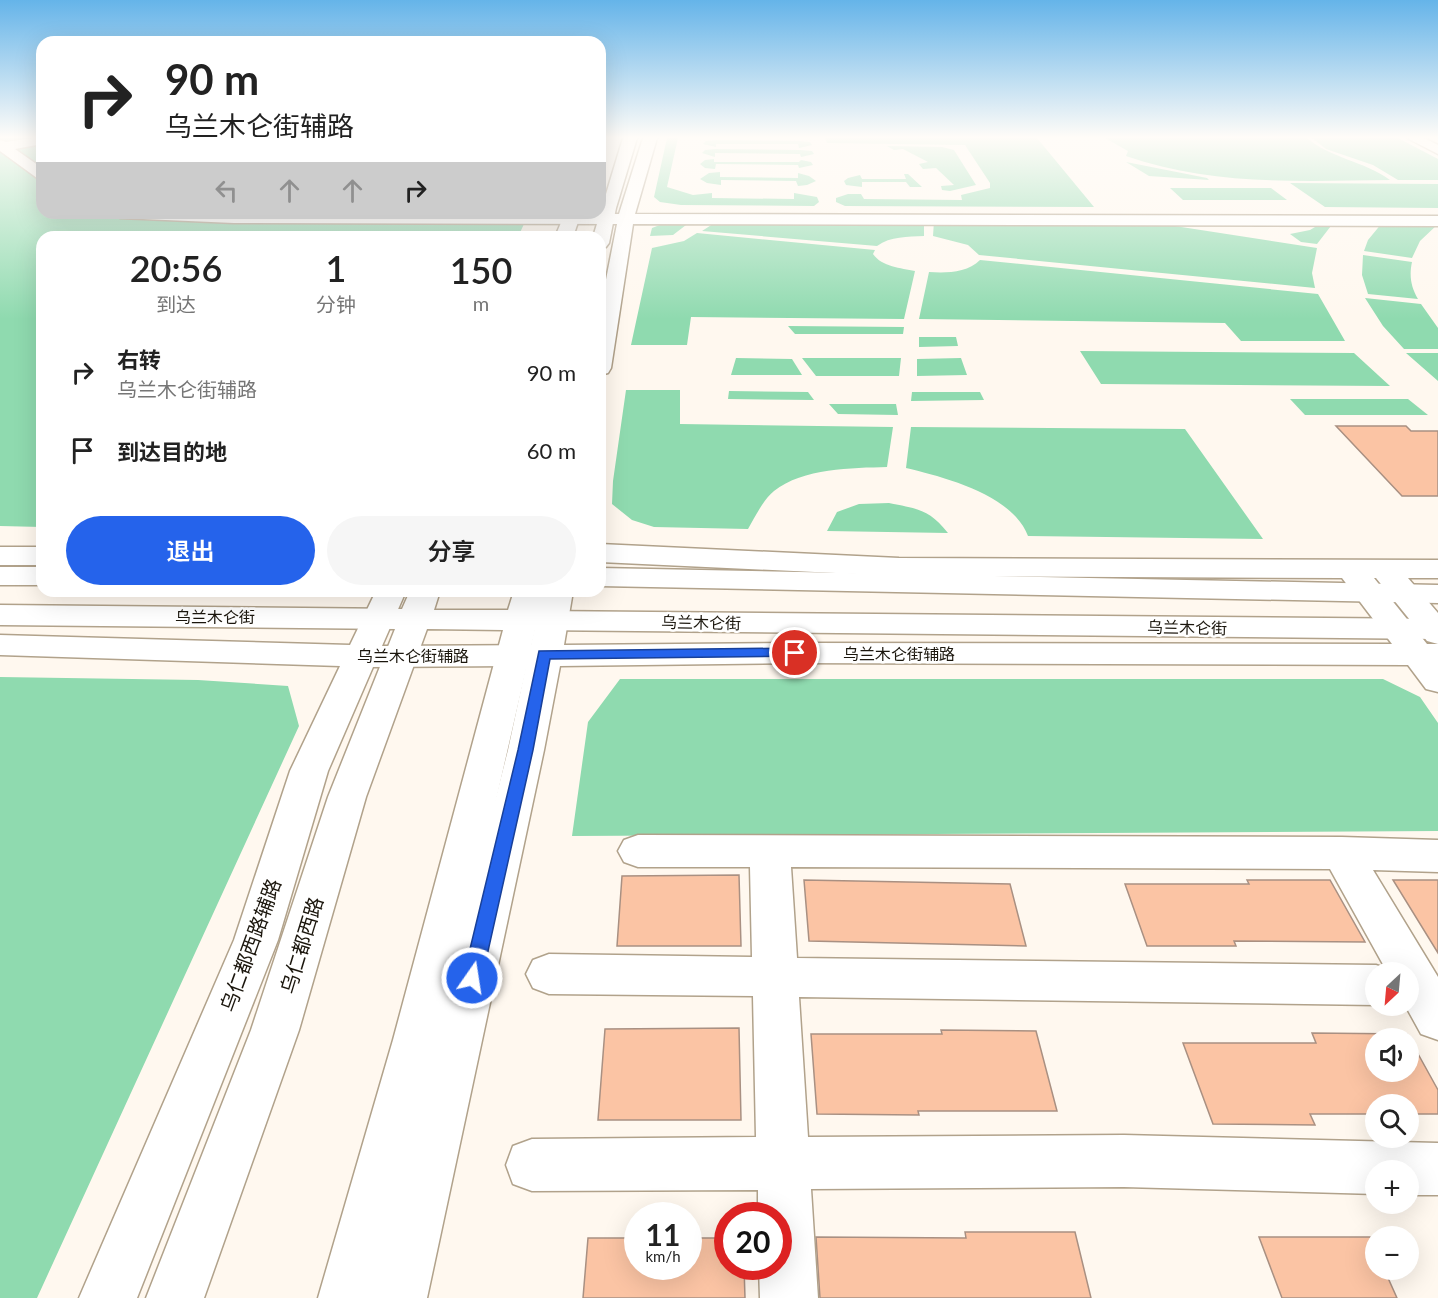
<!DOCTYPE html>
<html lang="zh">
<head>
<meta charset="utf-8">
<style>
  :root { --surface:#fff; --page:#f6f6f6; --text:#222; --muted:#767676; --accent:#2563eb }
  body { margin:0; font-family:Lato,"Noto Sans SC",sans-serif; background:var(--page); color:var(--text); height:100vh; display:flex; flex-direction:column; font-size:22px; white-space:nowrap }
  * { box-sizing:border-box; margin:0 }
  p { font-size:20px; color:var(--muted) }
  .icon { flex:none; width:33px; height:33px; fill:none; stroke:currentColor; stroke-width:2; stroke-linecap:round; stroke-linejoin:round }
  .map { position:relative; flex:1; overflow:hidden }
  .details { position:absolute; left:36px; top:231px; width:570px; height:366px; display:flex; flex-direction:column; background:var(--surface); border-radius:18px; box-shadow:0 6px 24px #0002 }
  .details>* { flex:none }
  .hud { position:absolute; left:36px; top:36px; width:570px; height:183px; border-radius:18px; box-shadow:0 6px 24px #0002; background:#fff; color:var(--text); overflow:hidden }
  .needle { width:39px; rotate:206deg }
  .buttons { position:absolute; left:1365px; top:962px; display:grid; gap:12px }
  .buttons a { display:grid; place-items:center; width:54px; height:54px; border-radius:50%; background:var(--surface); box-shadow:0 6px 24px #0002; font-size:30px }
  .speed { position:absolute; left:624px; top:1202px; display:flex; gap:12px; font-size:30px; font-weight:700; text-align:center }
  .speed>* { display:grid; place-content:center; width:78px; height:78px; border-radius:50%; background:var(--surface); box-shadow:0 6px 24px #0002; line-height:1 }
  .speed small { font-size:15px; font-weight:400 }
  .speed .limit { border:9px solid #d22; background:#fff; color:#111 }
  .pin { position:absolute; display:grid; place-items:center; width:51px; height:51px; color:#fff; margin:-26px; border:3px solid #fff; border-radius:50%; box-shadow:0 2px 6px #0007 }
  .me { position:absolute; width:66px; margin:-33px; rotate:13deg; stroke-linejoin:round; filter:drop-shadow(0 0 4px #0008) }
  .turn { display:flex; align-items:center; gap:21px; height:126px; padding:0 30px; font-size:27px }
  .turn .icon { width:78px; height:78px; stroke-width:2.5 }
  .turn b { display:block; font-size:42px; line-height:51px }
  .lanes { display:flex; align-items:center; height:57px; padding:0 30px; background:#0003; justify-content:center; gap:30px; direction:ltr }
  .lanes .off { opacity:.35 }
  .eta { display:flex; justify-content:space-evenly; align-items:center; height:102px; text-align:center }
  .eta b { font-size:36px; font-weight:600; line-height:42px }
  .primary-button { display:flex; gap:12px; margin-top:auto; padding:12px 30px }
  .primary-button a { flex:1; height:69px; border-radius:36px; background:var(--accent); color:#fff; font-size:24px; font-weight:600; line-height:69px; text-align:center }
  .primary-button a+a { background:var(--page); color:var(--text) }
  ul { padding:0; list-style:none }
  li { display:flex; align-items:center; gap:18px; height:78px; padding:0 30px }
  li div { flex:1 }
  li b { display:block; font-size:22px }
  li em { font-style:normal }
  .map>svg:first-child { display:block }
  .green { fill:#8fdaaf }
  .building { fill:#fbc4a4; stroke:#a99082; stroke-width:1.5; fill-rule:evenodd }
  .lines { fill:none; stroke-linecap:round; stroke-linejoin:round }
  .minor-casing { stroke:#b1a28b; stroke-width:3 }
  .major-casing { stroke:#b1a28b; stroke-width:3 }
  .minor { fill:#fff; fill-rule:evenodd }
  .major { fill:#fff; fill-rule:evenodd }
  .route { fill:#2563eb; stroke:#184099; stroke-width:1.5 }
  .labels { text-anchor:middle; dominant-baseline:central; stroke-width:5; stroke-linejoin:round; paint-order:stroke }
  .street-label { font-size:16px; fill:#1b160d; stroke:#fff }
  .near-street-label { font-size:20px; fill:#1b160d; stroke:#fff }
</style>
</head>
<body>
<div class="map">
<svg width="1438" height="1298" viewBox="0 0 1438 1298">
  <rect width="100%" height="100%" fill="#fff8ef"/>
  <path class="green" d="M0,138H42V213H529L518,237H42V527L0,526Z
    M667,138H678L667,187L693,195L712,193V198L794,199V193L817,197L819,202L814,206L681,205L660,202L654,197Z
    M825,138H1037L1094,207L845,206L836,202V198L848,194H861L864,199L962,200L961,195L990,188V183L965,145L827,143Z
    M1105,138H1307C1330,158 1364,161 1390,180C1301,181 1211,186 1126,156L1128,151Z
    M1312,138H1398L1438,159V180H1398L1373,165L1326,149Z
    M716,140L800,141L810,142L812,145L799,148L798,144H716V147L703,144L706,141Z
    M887,146L942,147L954,150L976,185L950,191L942,190L941,186L954,185L936,168L923,169L919,164L928,162L903,149L894,150Z
    M715,149L801,150L812,151L814,154L801,157L800,154L715,153V157L702,153L705,150Z
    M714,159V162H799L801,160L811,162L813,165L799,168L798,165L716,164L715,169L705,168L700,164L705,160Z
    M1126,162L1207,178L1209,180L1149,176Z
    M720,172V177L798,178V173L809,176L816,181L807,185L798,186L796,181L721,180V185L707,183L700,179L709,173Z
    M904,174H908L922,187H910L906,182H862V187L846,185L844,181L848,178L860,175L862,179H906Z
    M1290,183L1438,184V208L1325,207Z
    M1170,188H1271L1287,200H1183Z
    M719,220L924,221V236C907,237 891,236 877,246L702,231Z
    M670,221L685,222L686,225L673,235L650,236L652,228Z
    M934,221L1149,222L1317,248L1312,273L1315,288L979,255L968,245L933,236Z
    M1316,222H1334L1317,244L1301,242L1290,234L1310,230L1315,227Z
    M1382,223L1438,224L1420,241L1412,258L1364,251L1368,240Z
    M697,233L875,250L873,254C882,267 901,268 915,271L904,319L691,317L687,345H631L652,248L684,241Z
    M1363,255L1412,262C1409,276 1411,287 1418,299L1368,294L1362,275Z
    M980,260L1318,294L1345,341H1241L1225,323L919,319L929,272C946,273 967,273 980,260Z
    M1365,298L1421,304L1438,328V349H1404L1383,326Z
    M788,326L904,327L903,334H795Z
    M919,337H956L958,346L919,347Z
    M1080,351L1354,353L1390,386L1101,384Z
    M1406,353H1438V381Z
    M736,358L792,359L802,375H731Z
    M802,358H901L899,376H816Z
    M961,358L967,375L917,376V359Z
    M626,390H680V424L893,427L887,467C852,468 803,468 774,491C763,500 755,517 748,529L654,527L632,520L612,504L613,481Z
    M729,391L808,392L814,400L728,399Z
    M912,392H980L984,400L911,401Z
    M1290,399H1408L1428,415H1305Z
    M829,404H896L898,415L838,414Z
    M911,427L1185,429L1263,539L1028,536C1013,495 944,477 906,468Z
    M889,503C918,509 929,509 948,533L827,531L837,512L859,504Z
    M0,677L198,680L288,686L299,726L37,1298H0Z
    M620,679H1383L1420,697L1438,723V831L572,836L588,722Z"/>
  <path class="building" d="M1336,426H1406L1411,431H1438V496H1402Z
    M739,875L741,946H617L622,876Z
    M804,880L1010,884L1026,946L809,941Z
    M1247,880H1330L1365,942L1234,941L1236,946H1147L1125,884H1249Z
    M1393,880H1438V953Z
    M739,1028L741,1120H598L605,1029Z
    M941,1030L1036,1031L1057,1111H918L919,1115L817,1114L811,1034H942Z
    M1312,1033L1407,1034L1438,1090V1114H1408V1104H1376V1114H1310L1315,1125L1213,1124L1183,1043H1316ZM1376,1038H1408V1071H1376Z
    M965,1232H1075L1091,1298H820L816,1237L966,1238Z
    M1259,1237H1370L1376,1250V1269H1384L1397,1298H1282Z
    M588,1238H638V1266H688V1238H728V1266H744L745,1298H583Z"/>
  <g class="lines">
    <defs>
      <path id="minor" d="M32,138H42V144L15,149L42,168V179L37,178L0,151V140L6,142Z
        M643,138H657L635,214L1438,216V226L633,224L611,368L608,373L600,375V310L617,224L234,223L120,218L112,213L619,214Z
        M1407,138H1424L1438,145V154Z
        M600,544L899,558L1438,560V578H1408L1438,613V644L1427,641L1376,578H1374L1427,644H1438V692L1426,689L1408,665L795,663L560,666L544,750L427,1298H369L508,750L526,666L373,667L328,771L278,940L137,1298H79L234,940L290,771L340,666L0,655V635L350,645L376,591H406L382,646L531,645L543,591H573L564,645L795,643L1392,644L1342,578L899,576L600,562Z
        M0,547H42V565H0Z
        M638,835L1342,837L1438,840V872L1373,870L1438,977V1040L1421,1034L1405,1005H1408V972H1376V1005L799,997L808,1137L1124,1135L1438,1143V1195H1408V1170H1376V1194L1124,1187L811,1189L818,1298H760L759,1266H778V1215H758V1190L532,1191L513,1184L506,1165L513,1146L532,1139L756,1137L753,996L549,994L533,988L526,974L533,960L549,954L752,957L750,867H638L624,862L618,851L624,840ZM791,867L1330,869L1385,968L1376,965L797,958Z"/>
      <path id="major" d="M623,138H637L616,208L609,243L606,247L600,248V237H593Z
        M565,213H581L573,237H555Z
        M0,567H42V585H0Z
        M600,568L1438,585V603L600,586Z
        M410,591H440L434,610H508L514,591H544L540,611L1438,619V639L535,630L441,1040L376,1298H318L393,1040L503,630L427,629L366,797L299,1030L204,1298H146L251,1030L328,797L395,629L0,625V605L402,609Z"/>
    </defs>
    <use href="#minor" class="minor-casing"/>
    <use href="#major" class="major-casing"/>
    <use href="#minor" class="minor"/>
    <use href="#major" class="major"/>
  </g>
  <linearGradient id="sky" x2="0" y2="1"><stop stop-color="#65b4e9"/><stop offset="0.43" stop-color="#fffcf8"/><stop offset="1" stop-color="#fffcf8" stop-opacity="0"/></linearGradient>
  <rect width="1438" height="319" fill="url(#sky)"/>
  <path class="route" d="M795,648L802,653L800,656L550,659L533,750L482,978L479,984L472,986L466,984L463,978L518,750L539,651Z"/>
  <g class="labels">
    <g class="street-label">
      <text x="215" y="616">乌兰木仑街</text>
      <text transform="translate(701 622) rotate(1)">乌兰木仑街</text>
      <text transform="translate(1187 627) rotate(1)">乌兰木仑街</text>
      <text x="899" y="653">乌兰木仑街辅路</text>
      <text x="413" y="655">乌兰木仑街辅路</text>
    </g>
    <g class="near-street-label">
      <text transform="translate(250 945) rotate(-70)">乌仁都西路辅路</text>
      <text transform="translate(301 945) rotate(-73)">乌仁都西路</text>
    </g>
  </g>
</svg>
<div class="buttons">
<a><svg class="needle" viewBox="-14 -14 28 28"><path d="M0-13l5 13h-10z" fill="#e53935"/><path d="M0 13l5-13h-10z" fill="#767676"/></svg></a>
<a><svg class="icon" aria-label="sound" viewBox="0 0 24 24"><path d="M4 9h4l5-4v14l-5-4H4zM17 9q2 3 0 6"/></svg></a>
<a><svg class="icon" aria-label="search" viewBox="0 0 24 24"><circle cx="10" cy="10" r="6"/><path d="M15 15l6 6"/></svg></a>
<a>+</a>
<a>−</a>
</div>
<div class="speed"><div>11<small>km/h</small></div><div class="limit">20</div></div>
<div class="pin" style="left:795px;top:653px;background:#d93025"><svg class="icon" aria-label="arrive" viewBox="0 0 24 24"><path d="M6 21V4h12l-3 4 3 4H6"/></svg></div>
<svg class="me" style="left:472px;top:978px" viewBox="-20 -20 40 40"><circle r="17" fill="#2563eb" stroke="#fff" stroke-width="3"/><path d="M0-11L8 9 0 5-8 9z" fill="#fff"/></svg>
<div class="hud">
<div class="turn"><svg class="icon" aria-label="right" viewBox="0 0 24 24"><path d="M7 20v-9h11M14 6l5 5-5 5"/></svg><div><b>90 m</b>乌兰木仑街辅路</div></div>
<div class="lanes"><svg class="icon off" aria-label="left" viewBox="0 0 24 24"><path d="M17 20v-9H6M10 6l-5 5 5 5"/></svg><svg class="icon off" aria-label="ahead" viewBox="0 0 24 24"><path d="M12 20V5M6 11l6-6 6 6"/></svg><svg class="icon off" aria-label="ahead" viewBox="0 0 24 24"><path d="M12 20V5M6 11l6-6 6 6"/></svg><svg class="icon" aria-label="right" viewBox="0 0 24 24"><path d="M7 20v-9h11M14 6l5 5-5 5"/></svg></div>
</div>
<section class="details">
<div class="eta">
<div><b>20:56</b><p>到达</p></div>
<div><b>1</b><p>分钟</p></div>
<div><b>150</b><p>m</p></div>
</div>
<ul>
<li><svg class="icon" aria-label="right" viewBox="0 0 24 24"><path d="M7 20v-9h11M14 6l5 5-5 5"/></svg><div><b>右转</b><p>乌兰木仑街辅路</p></div><em>90 m</em></li>
<li><svg class="icon" aria-label="arrive" viewBox="0 0 24 24"><path d="M6 21V4h12l-3 4 3 4H6"/></svg><div><b>到达目的地</b></div><em>60 m</em></li>
</ul>
<div class="primary-button"><a>退出</a><a>分享</a></div>
</section>
</div>
</body>
</html>
